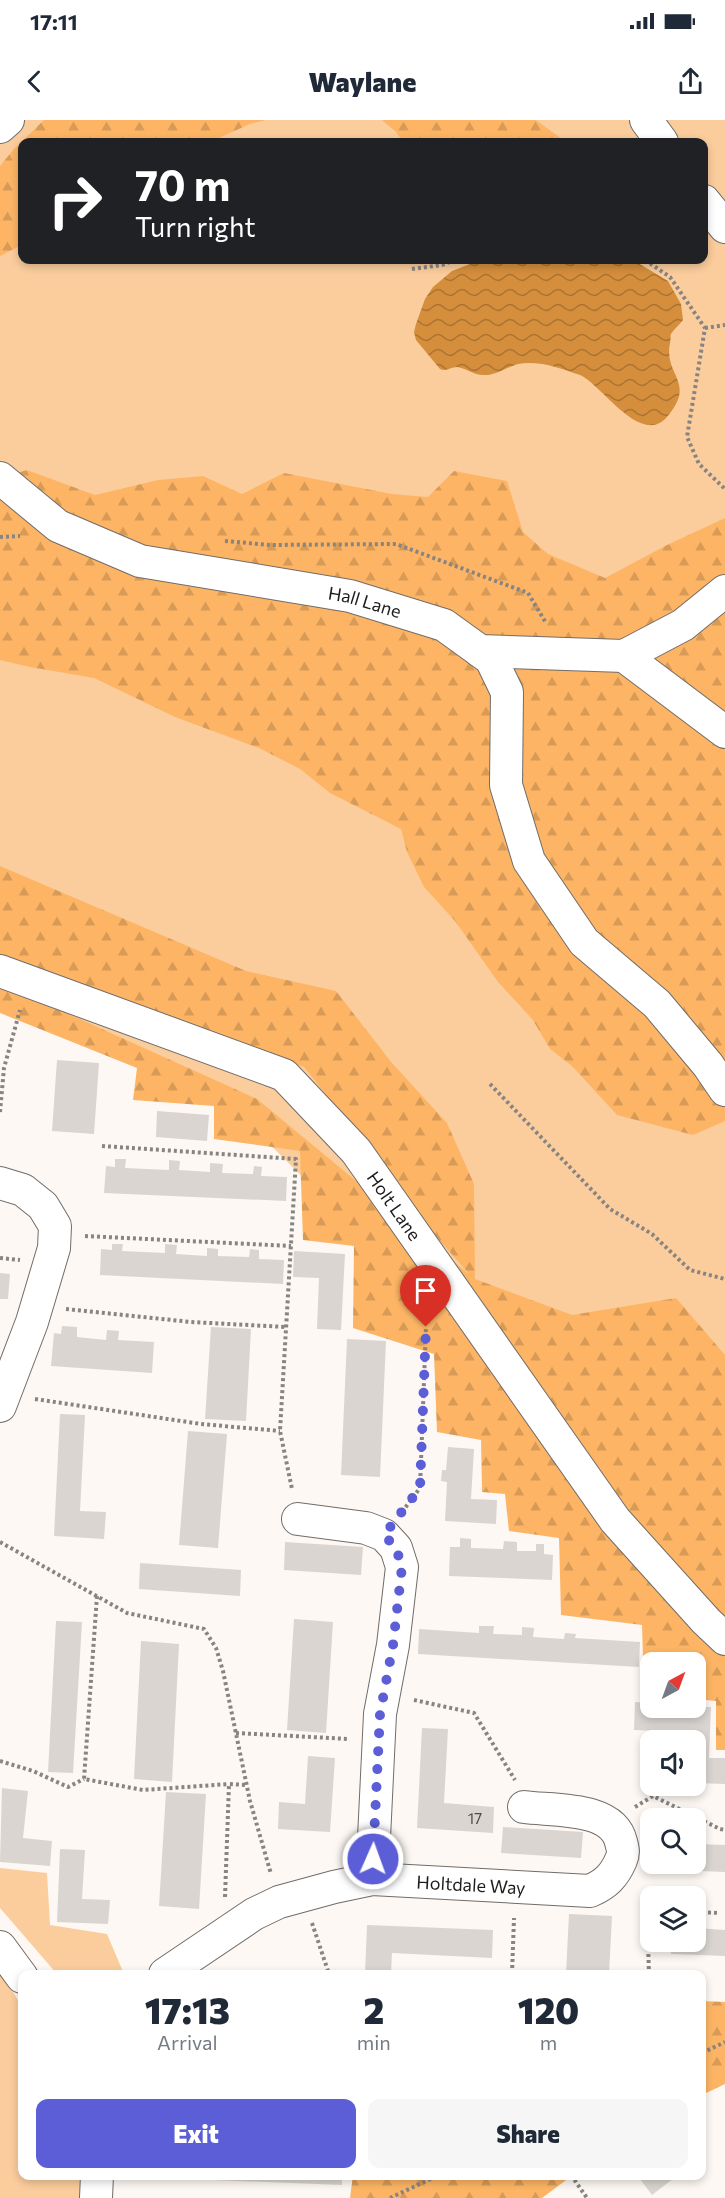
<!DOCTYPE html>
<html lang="en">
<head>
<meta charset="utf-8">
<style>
  :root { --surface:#fff; --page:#f6f6f7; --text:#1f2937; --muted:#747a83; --accent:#5b5ed6 }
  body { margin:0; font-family:Commissioner,sans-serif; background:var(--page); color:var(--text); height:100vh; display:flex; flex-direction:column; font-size:22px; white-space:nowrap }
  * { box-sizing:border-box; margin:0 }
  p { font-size:20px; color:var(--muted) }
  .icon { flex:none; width:33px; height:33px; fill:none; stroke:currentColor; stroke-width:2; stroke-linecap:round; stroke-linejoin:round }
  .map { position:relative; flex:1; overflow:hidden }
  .panel { position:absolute; left:18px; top:1850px; width:688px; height:210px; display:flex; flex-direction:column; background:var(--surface); border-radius:12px; box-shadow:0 3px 9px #0003 }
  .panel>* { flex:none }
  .top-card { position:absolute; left:18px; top:18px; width:690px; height:126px; border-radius:12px; box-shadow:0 3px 9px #0003; background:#202124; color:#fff; overflow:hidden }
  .needle { width:39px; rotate:41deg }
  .buttons { position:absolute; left:640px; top:1532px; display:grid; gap:12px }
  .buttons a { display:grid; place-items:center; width:66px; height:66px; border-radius:12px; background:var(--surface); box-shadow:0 3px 9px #0003; font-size:30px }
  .pin { position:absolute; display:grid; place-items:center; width:51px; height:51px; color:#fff; margin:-62px -26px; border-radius:50% 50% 50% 0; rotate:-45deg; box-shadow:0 0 6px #0007 }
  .pin .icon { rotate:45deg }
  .me { position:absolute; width:66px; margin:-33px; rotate:2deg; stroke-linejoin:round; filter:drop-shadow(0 0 4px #0008) }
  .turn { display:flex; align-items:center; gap:21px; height:126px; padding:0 18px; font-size:27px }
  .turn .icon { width:78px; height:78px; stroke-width:2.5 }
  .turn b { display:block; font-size:42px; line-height:51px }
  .eta { display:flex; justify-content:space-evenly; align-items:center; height:102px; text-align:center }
  .eta b { font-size:36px; font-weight:800; line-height:42px }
  .cta { display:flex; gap:12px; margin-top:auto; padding:12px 18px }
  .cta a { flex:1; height:69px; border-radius:12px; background:var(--accent); color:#fff; font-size:24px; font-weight:800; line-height:69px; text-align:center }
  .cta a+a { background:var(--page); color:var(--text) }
  .status { display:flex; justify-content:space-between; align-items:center; height:42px; padding:0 30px; background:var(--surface); direction:ltr }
  .status svg { height:16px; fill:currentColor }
  header { display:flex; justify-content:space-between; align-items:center; height:78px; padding:0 18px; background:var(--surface); font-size:27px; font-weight:800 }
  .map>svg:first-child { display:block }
  .grass { fill:#fbcd9d; fill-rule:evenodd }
  .forest { fill:url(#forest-firs) }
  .water { fill:url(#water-waves) }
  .building { fill:#dad5d0 }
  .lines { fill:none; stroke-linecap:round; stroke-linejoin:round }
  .minor-casing { stroke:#716c68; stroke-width:34 }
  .path { stroke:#888481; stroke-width:4; stroke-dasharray:3 3; stroke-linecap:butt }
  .minor { stroke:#fff; stroke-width:32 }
  .route { stroke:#5b5ed6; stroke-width:10; stroke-dasharray:0 18 }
  .labels { text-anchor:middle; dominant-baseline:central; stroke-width:5; stroke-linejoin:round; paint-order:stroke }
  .number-label { font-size:15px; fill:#4e4b48 }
  .street-label { font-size:18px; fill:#1f1d1b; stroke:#fdf8f3 }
</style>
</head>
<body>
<div class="status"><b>17:11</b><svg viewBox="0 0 49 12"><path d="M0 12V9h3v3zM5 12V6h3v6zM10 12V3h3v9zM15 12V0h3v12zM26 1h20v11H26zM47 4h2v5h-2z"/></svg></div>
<header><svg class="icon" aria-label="back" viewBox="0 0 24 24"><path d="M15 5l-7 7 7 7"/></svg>Waylane<svg class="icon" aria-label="share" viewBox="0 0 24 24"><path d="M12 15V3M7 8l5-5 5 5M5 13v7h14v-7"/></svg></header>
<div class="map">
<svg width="725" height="2078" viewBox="0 0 725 2078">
  <defs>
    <pattern id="forest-firs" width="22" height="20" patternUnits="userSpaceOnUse" patternTransform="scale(1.5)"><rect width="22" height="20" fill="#fdb565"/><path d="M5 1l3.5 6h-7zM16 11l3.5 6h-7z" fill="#d89b57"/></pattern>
    <pattern id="water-waves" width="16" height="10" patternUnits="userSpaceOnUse" patternTransform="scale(1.5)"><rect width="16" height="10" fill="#d48e3c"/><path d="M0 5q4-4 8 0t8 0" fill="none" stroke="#ab7332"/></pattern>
  </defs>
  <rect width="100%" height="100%" fill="#fdf8f3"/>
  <path class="grass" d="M0,0H725V1472L696,1447L233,988L0,886ZM22,22H704V140H22Z
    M0,1748L47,1753L50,1805L107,1814L124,1854H57L0,1788Z
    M0,1855L6,1860L22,1887V2055H81L83,2078H0Z"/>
  <path class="forest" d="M44,0H266L250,4L210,22H22V125L0,136V46L13,30Z
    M382,0H536L566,22H403L396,12Z
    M27,350L95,375L158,360L203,356L242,374L284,353L392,374L428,377L454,351L507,361L523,412L548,434L605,458L667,425L725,398V1001L693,1015L617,995L572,946L550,929L533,900L498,862L455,801L424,767L407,732L401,709L330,673L300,649L259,628L175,597L94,558L30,547L0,540V358Z
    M0,746L246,851L336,871L392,943L447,1003L474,1064L475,1159L572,1195L676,1178L725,1235V1630H716V1581L696,1579V1542H651V1575L644,1574L642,1505L561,1495L559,1418L509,1411L505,1374L482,1372L481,1320L437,1312L434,1234L353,1208L354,1126L303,1120L300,1031L214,1019V986L133,980L137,948L0,893V863L257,979L470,1155L427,1106L397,1064L304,947L236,925L0,836Z
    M702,1881L725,1882V1964L702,1975Z
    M353,2055H573L542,2078H350Z"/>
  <path class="water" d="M480,140H633L668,161L681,184L683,200C680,204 674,209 671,214C670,216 671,220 670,223C663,256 698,262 666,298C640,326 601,264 580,255C560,248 539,240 518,244C507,247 494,256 483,255C474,255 466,248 457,247C450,247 447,252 440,249L416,220L414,212L416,204L425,179L433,167L452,151Z"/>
  <path class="building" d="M57,940L99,943L94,1014L52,1011Z
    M157,991L209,995L207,1021L156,1017Z
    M115,1039H126L125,1048L169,1050V1040L180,1041L179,1050L210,1052V1043L223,1044L222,1053L253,1054L254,1046L262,1047L261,1056L287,1057L286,1081L104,1073L106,1046L115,1047Z
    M112,1124H123L122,1131L165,1133V1124L177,1125L176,1134L207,1136V1128L218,1129V1136L249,1137L250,1129L259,1130V1139L284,1140L283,1164L100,1155L101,1129L112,1130Z
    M294,1131L345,1134L341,1210L317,1209L319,1158L293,1157Z
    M0,1153L10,1154L8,1179H0Z
    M62,1206L77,1207V1217L106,1220L107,1210L119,1211L118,1220L154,1222L152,1253L51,1246L54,1213L61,1214Z
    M211,1207L251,1209L246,1301L205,1299Z
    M347,1219L386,1221L380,1357L341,1355Z
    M60,1294L85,1295L80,1391L106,1392L104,1419L54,1416Z
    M188,1311L227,1314L218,1428L179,1425Z
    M448,1327L474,1329L471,1379L497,1380L496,1404L445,1401L447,1362L441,1361L442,1350H446Z
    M460,1418L471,1419V1428L503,1429L504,1421L517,1422V1431H536V1424H544V1434L553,1435L552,1460L449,1456L450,1427H460Z
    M285,1422L363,1427L361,1455L284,1450Z
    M140,1443L241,1450L240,1476L139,1469Z
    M294,1499L333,1502L326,1613L287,1610Z
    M56,1501L82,1502L73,1653L48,1652Z
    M479,1506H494L493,1514L522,1515V1507L534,1508L533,1517L564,1519L565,1513L576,1514L575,1518L640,1522L639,1547L418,1534L419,1509L479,1513Z
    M141,1521L179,1524L172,1662L134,1659Z
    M635,1582L651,1583V1587H711L709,1638H725V1664L696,1663V1620H684V1612L634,1610Z
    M422,1608L448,1609L444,1683L494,1687L493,1713L417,1708Z
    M308,1636L335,1638L330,1712L278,1709L279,1682L305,1684Z
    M2,1668L28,1671L23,1718L52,1721L50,1746L0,1742Z
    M166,1672L206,1674L199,1789L159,1786Z
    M503,1707L583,1712L581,1738L501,1733Z
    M696,1724L725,1725V1752L675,1750V1743H696Z
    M60,1729L85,1730L82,1779L110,1780L108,1804L57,1802Z
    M569,1794L612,1796L609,1854H566Z
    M367,1805L493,1810L492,1838L392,1833L391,1854H365Z
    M696,1808L725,1810V1836L671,1834V1821H696Z
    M162,2055H342V2065L162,2058Z
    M637,2055H678L652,2075Z"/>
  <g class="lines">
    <defs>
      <g id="minor">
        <path d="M646,0L662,22"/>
        <path d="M0,7L8,0"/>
        <path d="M704,81L725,107"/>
        <path id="s1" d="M0,358L58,406L140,441L350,476L444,505L480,531L624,536L683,505L725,471"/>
        <path d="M480,531L491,539L507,572L506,665L529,741L584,822L657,884L708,945L725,970"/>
        <path d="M624,536L725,612"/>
        <path id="s2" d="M0,851L284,955L356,1031L615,1400L706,1501L725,1519"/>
        <path d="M0,1063L23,1070L43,1086L55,1106L54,1128L32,1202L0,1286"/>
        <path d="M298,1399L366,1408L384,1415L396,1428L402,1447L393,1525L380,1594L372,1759"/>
        <path d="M0,1827L22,1857"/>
        <path id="s3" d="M165,1854L254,1794L279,1782L334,1767L372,1759L590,1771C606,1764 614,1756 621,1740C624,1733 623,1729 621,1722C613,1686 553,1691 524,1687"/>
        <path d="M96,2078L97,2055"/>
      </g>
    </defs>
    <use href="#minor" class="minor-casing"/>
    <path class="path" d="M645,140L670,157L705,208L687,317L699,344L725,369
      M412,149L442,145L455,140
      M705,208L725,205
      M0,417L20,416
      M225,421L270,425L396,424L528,473L546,503
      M490,964L610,1089L652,1114L690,1150L725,1159
      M0,992L4,948L20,890
      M102,1026L296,1039L280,1311L292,1369
      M85,1116L291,1126
      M0,1138L20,1140
      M66,1189L191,1202L286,1207
      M35,1279L201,1304L280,1311
      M402,1392L420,1368L426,1207
      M0,1422L127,1493L204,1509L216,1528L223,1551L250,1681L271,1754
      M97,1476L84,1659L143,1670L229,1664
      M414,1580L474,1593L515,1660
      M236,1613L349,1619
      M0,1641L33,1651L68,1667L84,1659
      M635,1687L653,1676L720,1709L725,1710
      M225,1777L229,1664L247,1665
      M647,1792L649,1854
      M696,1792L720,1793
      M312,1803L329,1854
      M512,1854L514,1798
      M702,1933L725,1922
      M571,2055L587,2078
      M390,2078L439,2055"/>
    <use href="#minor" class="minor"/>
  </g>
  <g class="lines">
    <path class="route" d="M373,1739L380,1594L393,1525L402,1447L396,1428L384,1415L420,1368L426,1207"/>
  </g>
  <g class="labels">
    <g class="number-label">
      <text x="475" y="1698">17</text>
    </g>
    <g class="street-label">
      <text stroke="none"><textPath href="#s1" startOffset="393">Hall Lane</textPath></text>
      <text stroke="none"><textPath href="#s2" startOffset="474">Holt Lane</textPath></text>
      <text stroke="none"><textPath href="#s3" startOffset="330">Holtdale Way</textPath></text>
    </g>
  </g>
</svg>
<div class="buttons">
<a><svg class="needle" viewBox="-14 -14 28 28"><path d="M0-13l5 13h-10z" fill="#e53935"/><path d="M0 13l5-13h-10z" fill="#747a83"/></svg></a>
<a><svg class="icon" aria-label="sound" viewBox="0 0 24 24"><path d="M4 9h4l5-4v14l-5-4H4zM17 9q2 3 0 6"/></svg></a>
<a><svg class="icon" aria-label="search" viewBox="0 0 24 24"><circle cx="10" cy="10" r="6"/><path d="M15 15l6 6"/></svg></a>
<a><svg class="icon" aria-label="layers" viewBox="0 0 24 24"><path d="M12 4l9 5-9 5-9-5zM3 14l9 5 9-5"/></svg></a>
</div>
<div class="pin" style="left:426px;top:1207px;background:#d93025"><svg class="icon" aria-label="arrive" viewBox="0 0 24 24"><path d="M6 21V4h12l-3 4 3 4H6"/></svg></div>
<svg class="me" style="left:373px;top:1739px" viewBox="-20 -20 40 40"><circle r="17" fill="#5b5ed6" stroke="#fff" stroke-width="3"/><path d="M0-11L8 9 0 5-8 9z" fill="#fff"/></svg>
<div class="top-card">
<div class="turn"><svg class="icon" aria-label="right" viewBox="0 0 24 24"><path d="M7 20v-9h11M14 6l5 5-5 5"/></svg><div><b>70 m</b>Turn right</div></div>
</div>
<section class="panel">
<div class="eta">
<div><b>17:13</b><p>Arrival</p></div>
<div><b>2</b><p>min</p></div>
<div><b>120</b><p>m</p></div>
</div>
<div class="cta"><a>Exit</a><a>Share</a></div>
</section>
</div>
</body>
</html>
